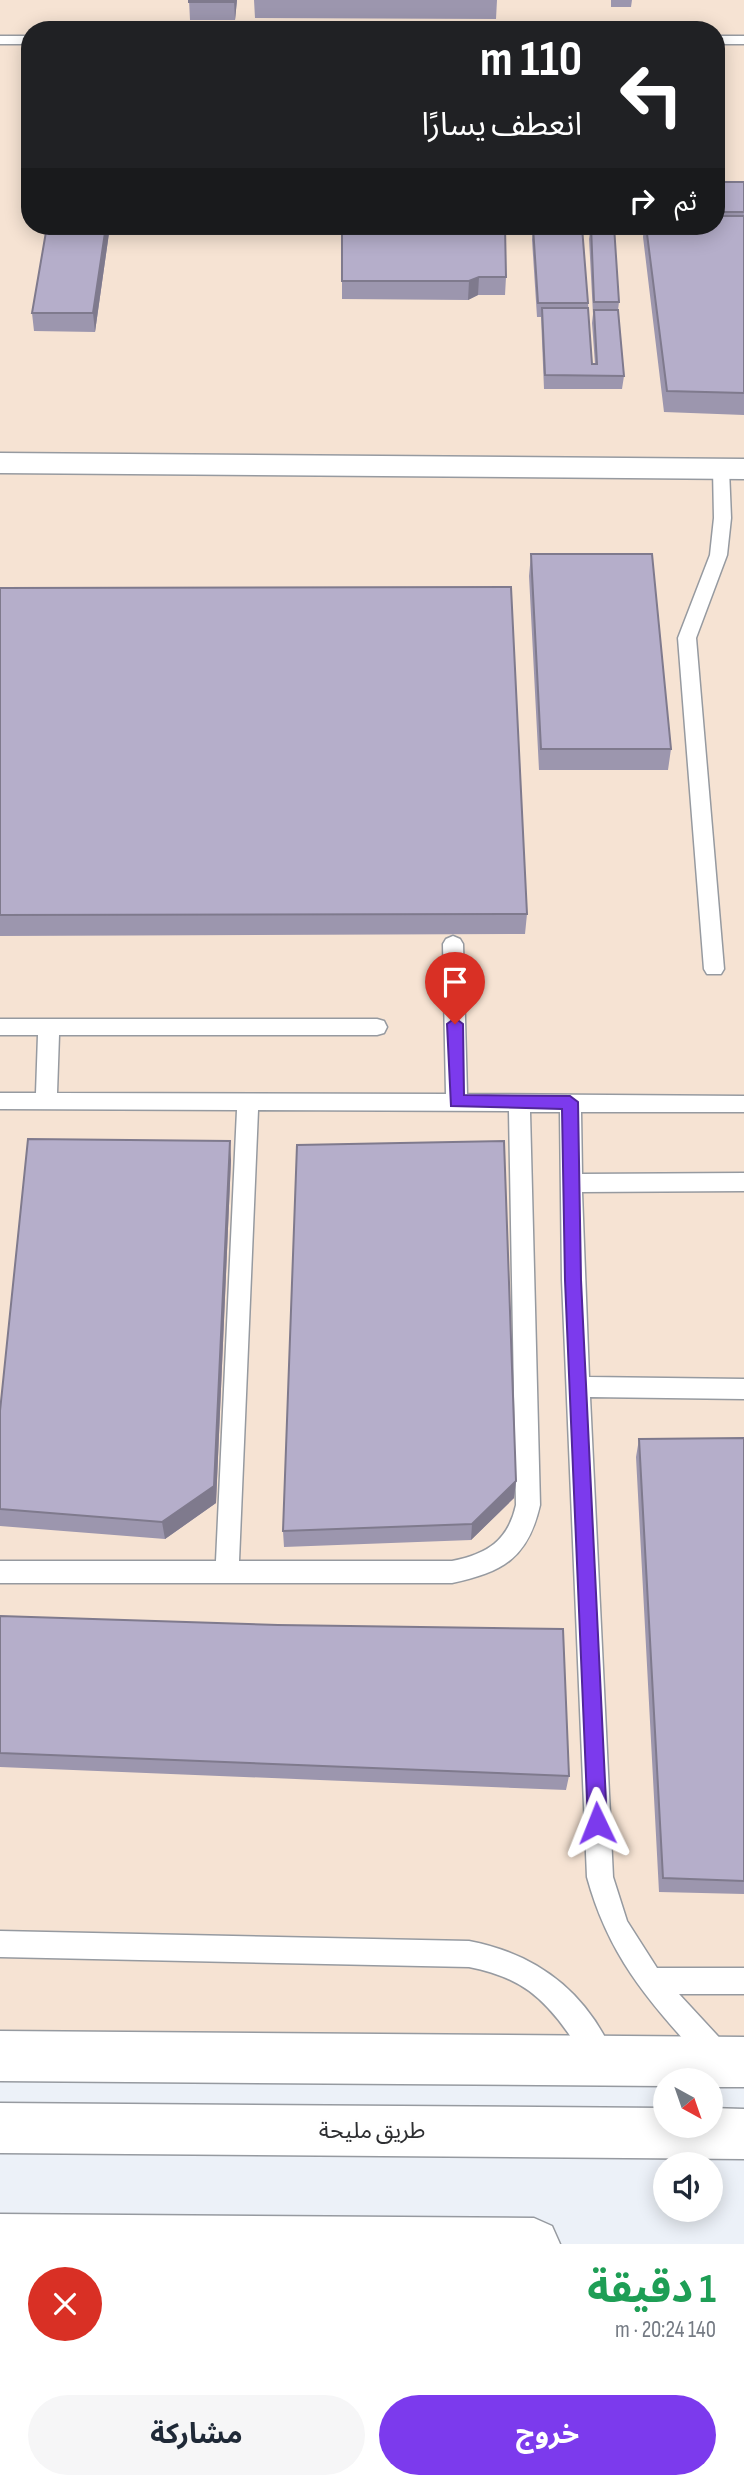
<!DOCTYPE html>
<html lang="ar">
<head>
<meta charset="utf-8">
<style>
  :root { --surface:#fff; --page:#f6f6f7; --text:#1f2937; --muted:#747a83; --accent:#7c3aed }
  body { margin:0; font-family:"Sofia Sans Condensed","Noto Sans Arabic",sans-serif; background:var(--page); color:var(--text); direction:rtl; height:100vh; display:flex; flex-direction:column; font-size:26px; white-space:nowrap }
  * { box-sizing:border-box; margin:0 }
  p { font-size:23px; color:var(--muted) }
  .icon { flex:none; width:38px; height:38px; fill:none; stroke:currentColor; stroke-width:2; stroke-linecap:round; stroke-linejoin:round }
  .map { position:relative; height:2244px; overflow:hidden; direction:ltr }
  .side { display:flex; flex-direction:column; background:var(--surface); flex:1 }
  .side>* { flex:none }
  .hud { position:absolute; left:21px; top:21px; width:704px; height:214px; border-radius:28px; box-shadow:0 4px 18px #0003; direction:rtl; background:#202124; color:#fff; overflow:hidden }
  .needle { width:46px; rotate:140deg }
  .fabs { position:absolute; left:653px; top:2068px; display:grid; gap:14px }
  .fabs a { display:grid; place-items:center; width:70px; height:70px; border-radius:50%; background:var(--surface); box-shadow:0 4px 18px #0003; font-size:35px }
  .pin { position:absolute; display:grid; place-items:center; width:60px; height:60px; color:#fff; margin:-72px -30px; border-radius:50% 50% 50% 0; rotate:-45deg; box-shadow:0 0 7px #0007 }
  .pin .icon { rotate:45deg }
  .me { position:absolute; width:77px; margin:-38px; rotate:358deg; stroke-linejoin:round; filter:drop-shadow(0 0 5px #0008) }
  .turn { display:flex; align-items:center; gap:24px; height:147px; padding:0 28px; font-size:32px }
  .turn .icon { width:91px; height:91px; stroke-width:2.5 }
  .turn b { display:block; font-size:49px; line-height:60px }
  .then { display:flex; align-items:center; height:66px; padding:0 28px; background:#0003; gap:14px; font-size:26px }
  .round { display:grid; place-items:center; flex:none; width:74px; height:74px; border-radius:37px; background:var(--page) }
  .overview { display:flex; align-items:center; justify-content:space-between; height:119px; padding:0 28px }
  h1 { font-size:42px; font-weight:700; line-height:52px; color:#1e9e55 }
  .action { display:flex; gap:14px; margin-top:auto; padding:14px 28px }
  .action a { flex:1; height:80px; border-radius:42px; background:var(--accent); color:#fff; font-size:28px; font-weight:700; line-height:80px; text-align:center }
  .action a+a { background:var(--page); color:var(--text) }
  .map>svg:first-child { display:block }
  .industrial { fill:#f6e3d3; fill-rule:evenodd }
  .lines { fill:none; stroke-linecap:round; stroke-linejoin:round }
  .service-casing { stroke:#969aa0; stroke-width:3 }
  .minor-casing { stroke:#969aa0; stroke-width:3 }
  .tertiary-casing { stroke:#969aa0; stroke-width:3 }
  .primary-casing { stroke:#969aa0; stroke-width:3 }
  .service { fill:#fff; fill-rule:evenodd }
  .minor { fill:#fff; fill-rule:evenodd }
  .tertiary { fill:#fff; fill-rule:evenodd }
  .primary { fill:#fff; fill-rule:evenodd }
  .wall { fill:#9c96ae }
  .shaded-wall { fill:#7f7a8d }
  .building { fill:#b5aeca; stroke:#7f7a8d; stroke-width:2 }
  .route { fill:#7c3aed; stroke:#51269a; stroke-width:2 }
  .labels { text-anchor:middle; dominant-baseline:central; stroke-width:5; stroke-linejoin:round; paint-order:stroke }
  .near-street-label { font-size:23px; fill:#2d2e31; stroke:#fefefe }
</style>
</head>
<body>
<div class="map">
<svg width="744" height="2244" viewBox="0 0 744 2244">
  <rect width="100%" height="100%" fill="#ecf1f8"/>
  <path class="industrial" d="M0,0H744V2070L0,2073ZM30,30H716V226H30Z"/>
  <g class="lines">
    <defs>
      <path id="service" d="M0,36H30V44H0Z
        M716,36H744V44H716Z
        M721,464L729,469L731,518L727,555L696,638L724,969L721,974H707L704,969L678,638L710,555L714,518L713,469Z
        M453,936L460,939L463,944L467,1094L744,1096V1112H581L582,1174L744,1173V1191L582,1192L589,1377L744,1379V1399L590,1397L613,1877L627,1921L657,1968H744V1994H679L728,2047L732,2057L728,2067L718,2071L708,2067C652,2004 610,1961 587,1877L562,1280L560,1112H530L540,1505C528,1558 503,1572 452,1583H0V1561H216L237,1110L0,1109V1093H36L38,1035H0V1019H377L384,1021L387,1027L384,1033L377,1035H59L57,1093L446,1094L443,944L446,939ZM258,1110L509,1111L516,1505C508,1541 487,1554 452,1561H239Z
        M0,1931L469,1941C537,1954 587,1992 615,2058L611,2068L601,2072C587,2066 582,2052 573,2040C544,1997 520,1977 469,1967L0,1957Z"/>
      <path id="minor" d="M0,453L744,459V479L0,473Z"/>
      <path id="tertiary" d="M0,2031L744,2037V2087H710V2081H665V2086L0,2081Z"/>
      <path id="primary" d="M0,2103L665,2108V2126H710V2108L744,2109V2159L0,2153Z
        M0,2214L534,2218L552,2226L560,2244H0Z"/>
    </defs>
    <use href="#service" class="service-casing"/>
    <use href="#minor" class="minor-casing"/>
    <use href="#tertiary" class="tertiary-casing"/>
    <use href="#primary" class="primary-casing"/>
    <use href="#service" class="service"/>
    <use href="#minor" class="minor"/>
    <use href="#tertiary" class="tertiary"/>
    <use href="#primary" class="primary"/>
  </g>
  <path class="wall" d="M189,0H237L235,20H190Z
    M254,0H497L496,19L255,18Z
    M611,0H632L631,7H611Z
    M716,182H744V415L664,412L643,237L644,226H716Z
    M47,226H110L95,332L34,331L32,313Z
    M342,226L506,277L505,295H478L468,300L342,299Z
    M591,226L619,302L618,310L624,376L622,389H544L541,317H537L532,240L533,227L588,303L592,364H595L592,323L593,314L589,239Z
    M531,554L671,749L668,770H539L529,576Z
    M0,588L527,914L525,934L0,936Z
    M231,1160L216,1503L165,1539L0,1526V1411Z
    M744,1438V1894L659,1892L636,1457L639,1439Z
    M516,1481L514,1498L471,1540L284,1547L283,1531Z
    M0,1616L278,1625L569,1776L566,1790L0,1767Z"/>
  <path class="shaded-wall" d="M234,0H237L235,20Z
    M106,226H110L95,332L93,313Z
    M479,277L478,295L468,300L469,281Z
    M230,1141L231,1160L216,1503L165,1539L162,1522Z
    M516,1481L514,1498L471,1540L472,1524Z"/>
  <path class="building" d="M189,0H234V2H189Z
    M716,182H744V212H716Z
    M716,216H744V393L667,391L646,226H716Z
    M47,226H106L93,313H32Z
    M342,226H505L506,277H479L469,281H342Z
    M591,226H614L619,302H594Z
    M533,227H582L588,303H538Z
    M542,308H588L592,364H597L594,310H618L624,376L545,375Z
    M531,554H652L671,749H541Z
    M511,587L527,914L0,915V588Z
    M28,1139L230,1141L214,1486L162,1522L0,1509V1411Z
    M504,1141L516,1481L472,1524L283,1531L297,1145Z
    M744,1438V1881L663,1878L639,1439Z
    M0,1616L278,1625L563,1629L569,1776L0,1753Z"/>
  <path class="route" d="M455,1018L463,1024L464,1095L570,1096L578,1102L581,1280L607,1823L604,1830L597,1832L591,1830L588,1823L565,1280L562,1109L451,1106L447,1024Z"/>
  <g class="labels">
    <g class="near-street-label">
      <text x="372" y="2131">طريق مليحة</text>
    </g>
  </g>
</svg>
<div class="fabs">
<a><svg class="needle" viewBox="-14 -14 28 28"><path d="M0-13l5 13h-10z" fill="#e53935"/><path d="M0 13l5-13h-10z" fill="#747a83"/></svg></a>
<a><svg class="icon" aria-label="sound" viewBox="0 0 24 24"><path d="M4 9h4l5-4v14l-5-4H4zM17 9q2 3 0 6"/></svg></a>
</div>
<div class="pin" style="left:455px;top:1024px;background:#d93025"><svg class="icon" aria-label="arrive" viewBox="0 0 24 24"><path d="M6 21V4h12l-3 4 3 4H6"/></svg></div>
<svg class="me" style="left:597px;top:1823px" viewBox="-20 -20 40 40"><path d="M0-17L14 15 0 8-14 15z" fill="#7c3aed" stroke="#fff" stroke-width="4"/></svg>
<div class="hud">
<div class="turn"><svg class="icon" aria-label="left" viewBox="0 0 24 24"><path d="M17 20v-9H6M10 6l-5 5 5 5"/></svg><div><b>110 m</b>انعطف يسارًا</div></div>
<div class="then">ثم<svg class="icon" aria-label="right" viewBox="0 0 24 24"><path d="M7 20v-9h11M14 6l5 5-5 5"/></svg></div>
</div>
</div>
<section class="side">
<div class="overview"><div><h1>1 دقيقة</h1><p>140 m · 20:24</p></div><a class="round" style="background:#d93025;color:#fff"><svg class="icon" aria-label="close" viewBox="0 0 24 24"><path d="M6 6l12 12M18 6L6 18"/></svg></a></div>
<div class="action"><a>خروج</a><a>مشاركة</a></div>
</section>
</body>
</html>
